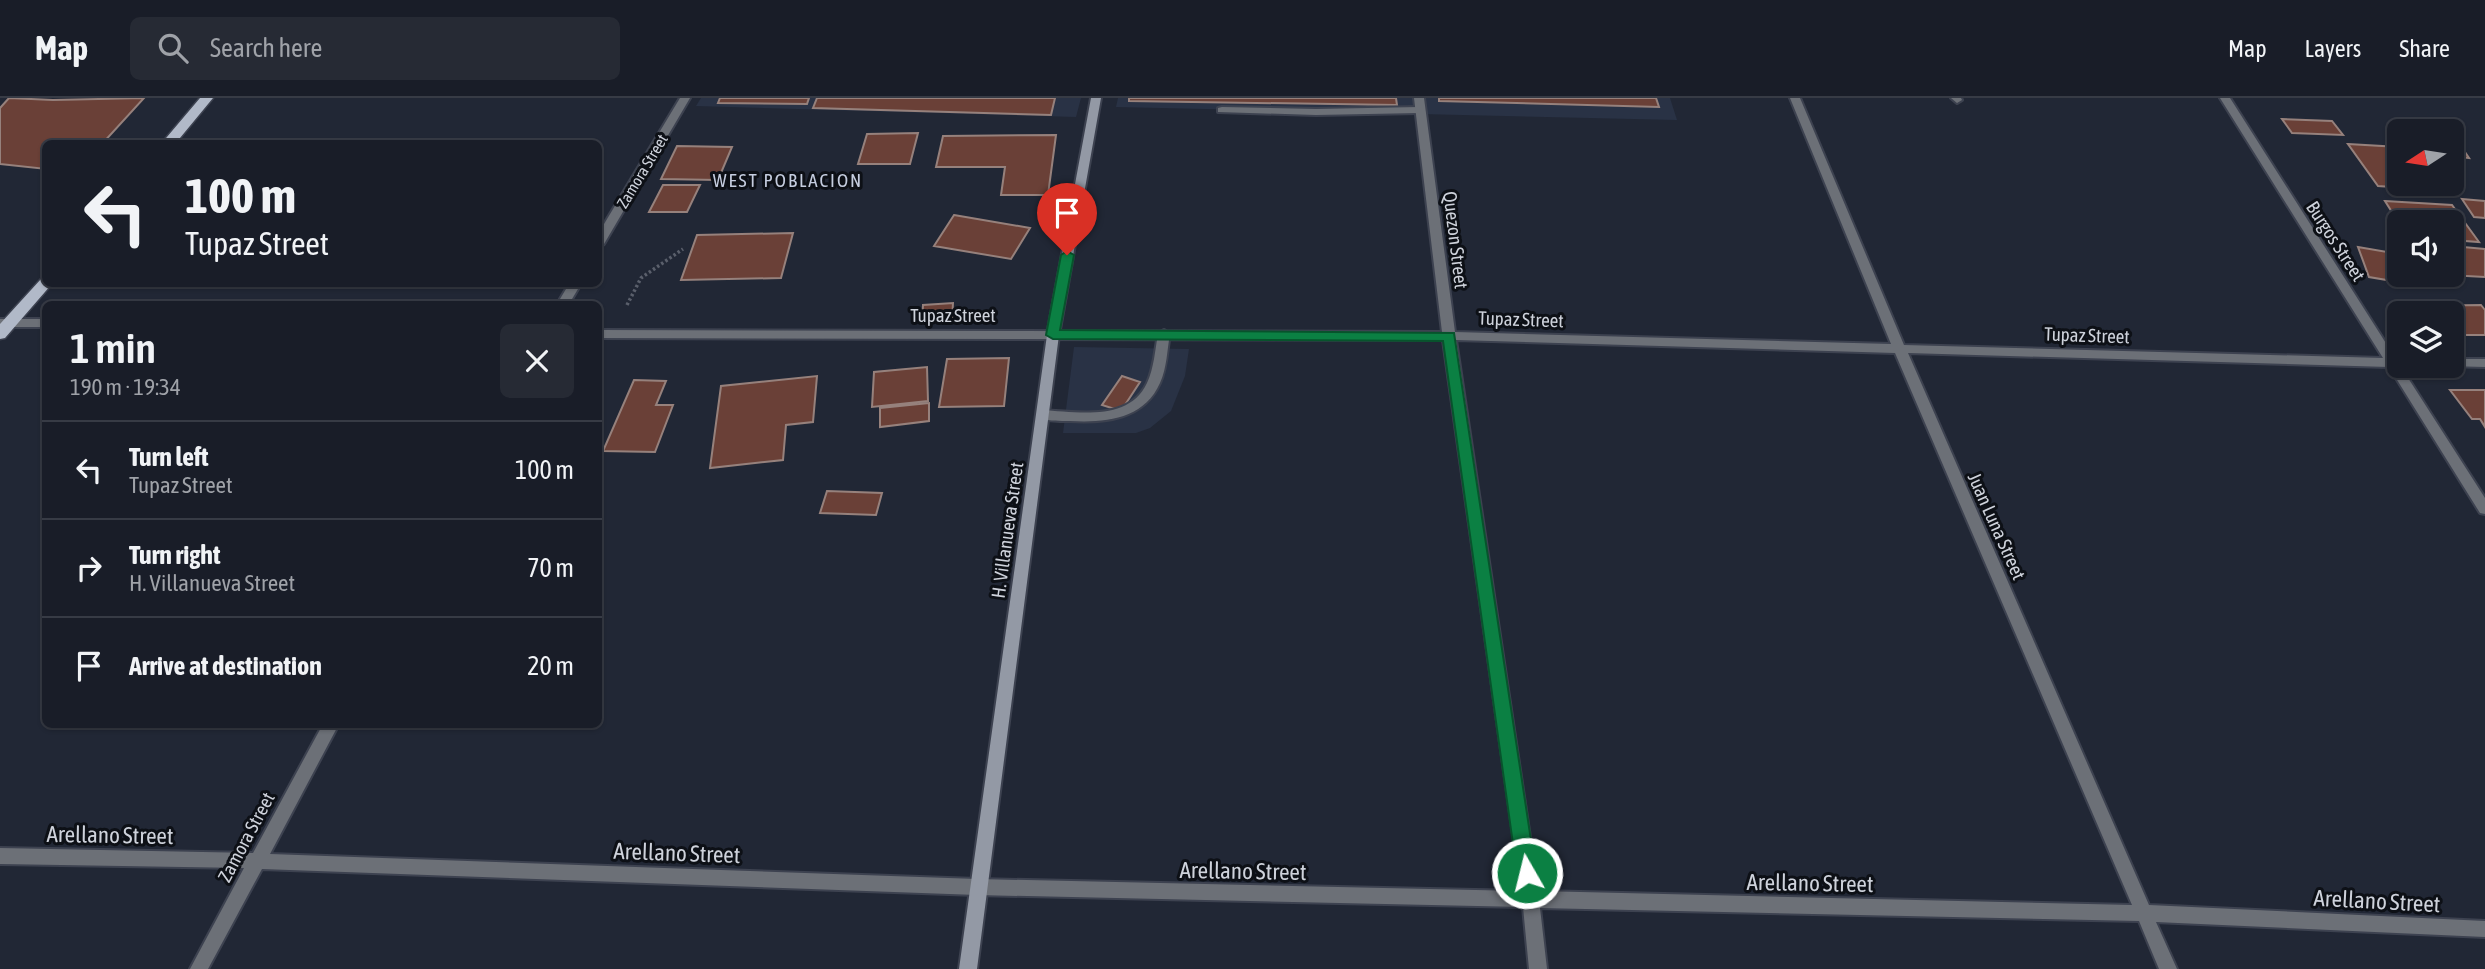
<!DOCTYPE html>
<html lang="en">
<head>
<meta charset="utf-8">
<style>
  :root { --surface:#191d28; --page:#262a34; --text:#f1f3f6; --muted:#9fa2a8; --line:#373b45 }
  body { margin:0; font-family:"Asap Condensed",sans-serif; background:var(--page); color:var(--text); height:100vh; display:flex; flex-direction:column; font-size:26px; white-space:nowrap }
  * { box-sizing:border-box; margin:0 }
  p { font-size:23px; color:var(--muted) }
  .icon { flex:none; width:38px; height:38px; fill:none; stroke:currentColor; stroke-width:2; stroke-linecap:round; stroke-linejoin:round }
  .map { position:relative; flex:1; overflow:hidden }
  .drawer { position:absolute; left:42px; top:203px; width:560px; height:427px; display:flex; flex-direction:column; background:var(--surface); border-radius:10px; box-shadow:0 2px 5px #0004,0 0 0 2px var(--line) }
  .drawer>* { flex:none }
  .banner { position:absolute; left:42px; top:42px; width:560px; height:147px; border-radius:10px; box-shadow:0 2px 5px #0004,0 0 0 2px var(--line); background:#191d28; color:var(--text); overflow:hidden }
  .needle { width:46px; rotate:258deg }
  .fabs { position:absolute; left:2387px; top:21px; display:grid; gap:14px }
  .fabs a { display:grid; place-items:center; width:77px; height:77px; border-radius:10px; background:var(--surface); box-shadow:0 2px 5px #0004,0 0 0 2px var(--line); font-size:35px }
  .pin { position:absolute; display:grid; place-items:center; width:60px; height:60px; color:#fff; margin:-72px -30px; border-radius:50% 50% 50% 0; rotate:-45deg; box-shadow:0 0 7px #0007 }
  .pin .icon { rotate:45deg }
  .me { position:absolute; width:77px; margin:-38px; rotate:352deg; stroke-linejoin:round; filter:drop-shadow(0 0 5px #0008) }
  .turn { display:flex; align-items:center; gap:24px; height:147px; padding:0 28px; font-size:32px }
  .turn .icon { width:91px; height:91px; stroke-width:2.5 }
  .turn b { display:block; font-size:49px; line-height:60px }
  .round { display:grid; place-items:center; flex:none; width:74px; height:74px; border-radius:10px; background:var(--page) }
  .headline { display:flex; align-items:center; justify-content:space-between; height:119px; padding:0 28px }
  h1 { font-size:42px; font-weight:600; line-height:52px }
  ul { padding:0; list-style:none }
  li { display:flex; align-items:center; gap:21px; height:98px; padding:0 28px; border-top:2px solid var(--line) }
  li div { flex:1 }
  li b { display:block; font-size:26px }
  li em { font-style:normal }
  header { display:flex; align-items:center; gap:42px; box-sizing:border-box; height:98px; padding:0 35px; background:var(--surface); border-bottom:2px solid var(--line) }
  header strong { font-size:33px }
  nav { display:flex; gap:38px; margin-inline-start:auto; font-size:24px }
  .search { width:490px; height:63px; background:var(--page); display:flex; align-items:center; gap:18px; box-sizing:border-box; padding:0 24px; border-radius:10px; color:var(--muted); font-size:26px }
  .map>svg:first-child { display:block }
  .built { fill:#293245 }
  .building { fill:#6a4037; stroke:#96817c; stroke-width:2 }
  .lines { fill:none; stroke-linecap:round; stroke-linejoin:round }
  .lane-casing { stroke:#3d4250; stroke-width:4 }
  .street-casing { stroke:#3d4250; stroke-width:4 }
  .secondary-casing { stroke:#3d4250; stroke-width:4 }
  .primary-casing { stroke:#3d4250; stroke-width:3 }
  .path { stroke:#5a5f6b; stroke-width:3.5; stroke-dasharray:2.5 2.5; stroke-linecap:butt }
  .lane { fill:#6c7077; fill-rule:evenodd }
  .street { fill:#6c7077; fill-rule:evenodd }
  .secondary { fill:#9399a5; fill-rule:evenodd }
  .primary { fill:#b1b9c8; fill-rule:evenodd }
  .route { fill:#0b8043; stroke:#07532c; stroke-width:2 }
  .labels { text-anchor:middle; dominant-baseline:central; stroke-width:6; stroke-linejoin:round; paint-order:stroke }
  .far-street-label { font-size:16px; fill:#ced2db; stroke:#0d1016 }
  .far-quarter-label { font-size:19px; letter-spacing:2px; fill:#c5cddf; stroke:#0d1016 }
  .street-label { font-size:19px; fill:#ced2db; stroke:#0d1016 }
  .near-street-label { font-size:23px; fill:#ced2db; stroke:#0d1016 }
</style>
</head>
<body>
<header>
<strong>Map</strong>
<div class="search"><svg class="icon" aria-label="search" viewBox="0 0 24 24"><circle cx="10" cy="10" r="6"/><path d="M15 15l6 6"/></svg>Search here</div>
<nav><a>Map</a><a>Layers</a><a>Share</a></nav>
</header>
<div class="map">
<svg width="2485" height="871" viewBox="0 0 2485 871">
  <rect width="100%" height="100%" fill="#212735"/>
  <path class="built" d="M701,0H1081L1076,19L696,8Z
    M1118,0H1670L1677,22L1116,9Z
    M1074,249L1189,251L1185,278L1171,313L1150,330L1136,335H1063Z"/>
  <path class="building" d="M9,0L53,2L144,0L102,46H46V71L0,66V10Z
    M720,0H809L807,6L718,5Z
    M817,0H1055L1051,17L813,10Z
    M1129,0H1396L1397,7L1129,3Z
    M1439,0H1656L1659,9L1439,3Z
    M2282,21L2332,23L2343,37L2292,35Z
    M918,35L910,66H858L867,36Z
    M1056,37L1048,97H1001L1005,69H936L943,38Z
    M2452,40L2456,41L2469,60L2452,58Z
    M2348,46L2399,49V86H2444L2450,93L2378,88Z
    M677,48L732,49L718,82L661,81Z
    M663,87H700L687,114H649Z
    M2462,101L2485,103V120L2474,119Z
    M2385,103L2452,107L2479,144L2452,142V124L2399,125Z
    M954,117L1030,130L1011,161L934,148Z
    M793,135L781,180L681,182L697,137Z
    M2452,148L2485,151V179L2448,177H2452Z
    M2358,149L2399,156V177H2423L2428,189L2369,179Z
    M953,205L952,223L922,225L923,207Z
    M2481,207L2485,212V237H2452V215H2418L2412,208Z
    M1009,260L1004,308L939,309L947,261Z
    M927,269L928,303L872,309L874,274Z
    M817,278L813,324L786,327L783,362L710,370L721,288Z
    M1122,278L1140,284L1121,313L1102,307Z
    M634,282L666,283L656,307H673L655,354L603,353Z
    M2450,292H2485V329L2480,321H2472Z
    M929,305V323L880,329V310Z
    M827,393L882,395L876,417L820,415Z"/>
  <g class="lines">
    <defs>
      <path id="lane" d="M1222,9L1316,11L1419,9L1424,12L1419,15L1316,17L1218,14V10Z
        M1164,232L1170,236C1167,252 1167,270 1160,285C1144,321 1106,325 1070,323C1060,323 1048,323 1037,320L1036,317L1042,312C1077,314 1129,324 1147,285C1154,270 1155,252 1158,236Z"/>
      <path id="street" d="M680,0H690L604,146L598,150V136Z
        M1414,0H1424L1455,234L1891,246L1790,0H1800L1904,247L2383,260L2220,0H2230L2396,261H2399V268H2404L2401,269L2485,400V416L2480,415L2389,269L1908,255L2149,807L2485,823V839L2156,824L2177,871H2159L2139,823L1540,810L1547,871H1529L1523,809L977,797L262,771L208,871H190L244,770L0,766V750L253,755L323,626H339L270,756L977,781L1521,793L1443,242L598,240V232L1442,234ZM1456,242L1895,255L2132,807L1538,793Z
        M1951,0H1961L1962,2L1957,5Z
        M569,186H581L569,206H557Z
        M0,221H46V229H0Z
        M2452,261H2485V269L2448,268H2452Z"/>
      <path id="secondary" d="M1091,0H1101L1059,237L977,871H959L1047,237Z"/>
      <path id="primary" d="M200,0H213L175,46H161Z
        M46,179V186H52L51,187L5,240L0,241V226L41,181Z"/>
    </defs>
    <use href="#lane" class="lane-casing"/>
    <use href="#street" class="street-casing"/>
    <use href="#secondary" class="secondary-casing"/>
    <use href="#primary" class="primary-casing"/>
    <path class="path" d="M627,207L641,180L683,151"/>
    <use href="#lane" class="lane"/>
    <use href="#street" class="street"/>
    <use href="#secondary" class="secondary"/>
    <use href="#primary" class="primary"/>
  </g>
  <path class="route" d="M1067,153L1074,157L1060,232L1454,235L1536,775L1534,782L1527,784L1520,782L1517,775L1443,243L1053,241L1046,237L1061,157Z"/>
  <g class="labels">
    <g class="far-street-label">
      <text transform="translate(642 73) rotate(-59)">Zamora Street</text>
    </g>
    <g class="far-quarter-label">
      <text x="788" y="82">WEST POBLACION</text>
    </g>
    <g class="street-label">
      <text transform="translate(1456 142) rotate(83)">Quezon Street</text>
      <text transform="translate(2336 143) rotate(57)">Burgos Street</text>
      <text x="953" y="217">Tupaz Street</text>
      <text transform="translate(1521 221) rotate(2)">Tupaz Street</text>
      <text transform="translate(2087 237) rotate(2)">Tupaz Street</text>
      <text transform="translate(1997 428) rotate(66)">Juan Luna Street</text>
      <text transform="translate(1007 432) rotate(-82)">H. Villanueva Street</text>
      <text transform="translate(246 739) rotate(-62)">Zamora Street</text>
    </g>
    <g class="near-street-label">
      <text transform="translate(110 737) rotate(1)">Arellano Street</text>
      <text transform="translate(677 755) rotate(2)">Arellano Street</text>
      <text transform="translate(1243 773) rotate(1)">Arellano Street</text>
      <text transform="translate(1810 785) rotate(1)">Arellano Street</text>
      <text transform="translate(2377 803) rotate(3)">Arellano Street</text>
    </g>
  </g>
</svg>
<div class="fabs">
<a><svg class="needle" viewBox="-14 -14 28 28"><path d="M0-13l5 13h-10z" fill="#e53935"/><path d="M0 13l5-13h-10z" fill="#9fa2a8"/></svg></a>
<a><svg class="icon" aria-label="sound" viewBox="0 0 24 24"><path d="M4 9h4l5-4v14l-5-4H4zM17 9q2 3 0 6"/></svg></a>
<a><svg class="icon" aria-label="layers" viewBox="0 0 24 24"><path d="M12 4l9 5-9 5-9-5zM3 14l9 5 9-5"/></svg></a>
</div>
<div class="pin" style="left:1067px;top:157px;background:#d93025"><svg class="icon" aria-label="arrive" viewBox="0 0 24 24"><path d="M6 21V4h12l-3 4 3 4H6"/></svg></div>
<svg class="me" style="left:1527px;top:775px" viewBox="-20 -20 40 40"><circle r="17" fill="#0b8043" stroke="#fff" stroke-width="3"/><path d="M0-11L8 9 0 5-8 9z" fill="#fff"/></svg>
<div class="banner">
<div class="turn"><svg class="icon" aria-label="left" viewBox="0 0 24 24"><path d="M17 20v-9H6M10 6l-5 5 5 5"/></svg><div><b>100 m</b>Tupaz Street</div></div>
</div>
<section class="drawer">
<div class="headline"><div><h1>1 min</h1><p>190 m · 19:34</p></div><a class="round"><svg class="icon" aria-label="close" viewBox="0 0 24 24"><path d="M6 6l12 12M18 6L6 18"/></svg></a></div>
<ul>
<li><svg class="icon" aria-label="left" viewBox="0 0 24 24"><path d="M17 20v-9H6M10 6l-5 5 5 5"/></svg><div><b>Turn left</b><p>Tupaz Street</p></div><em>100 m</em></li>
<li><svg class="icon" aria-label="right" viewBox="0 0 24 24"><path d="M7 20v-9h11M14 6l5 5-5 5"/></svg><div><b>Turn right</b><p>H. Villanueva Street</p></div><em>70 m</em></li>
<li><svg class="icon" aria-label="arrive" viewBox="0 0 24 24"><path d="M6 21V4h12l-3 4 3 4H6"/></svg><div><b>Arrive at destination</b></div><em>20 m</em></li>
</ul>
</section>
</div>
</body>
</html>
